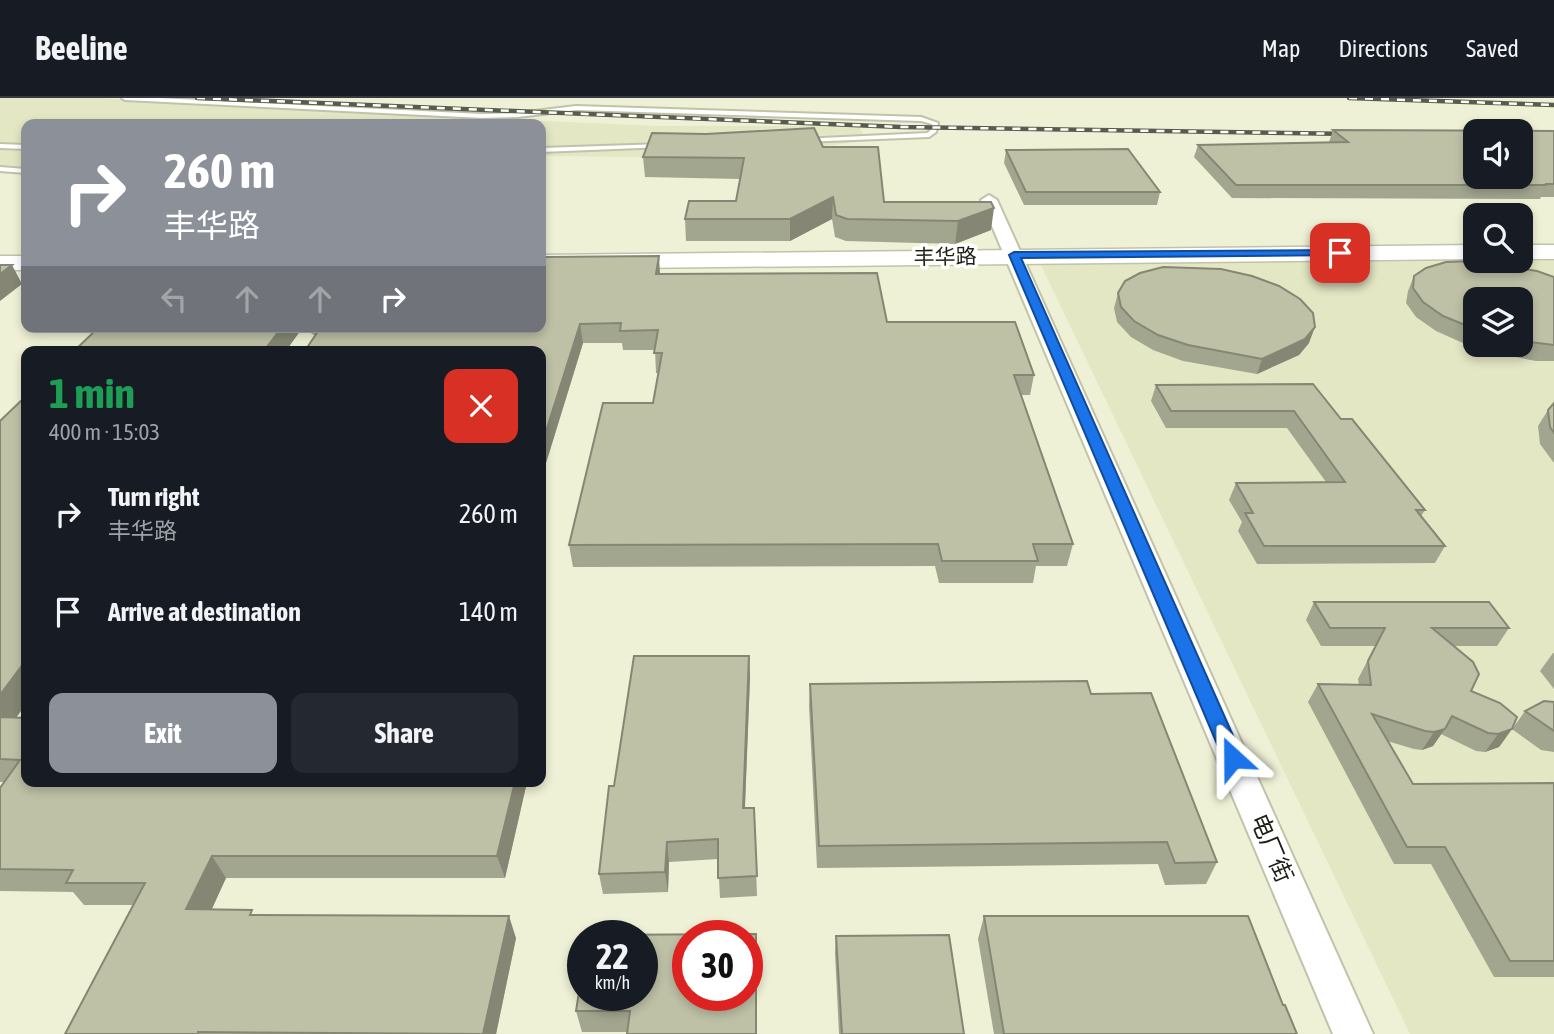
<!DOCTYPE html>
<html lang="en">
<head>
<meta charset="utf-8">
<style>
  :root { --surface:#171b24; --page:#242831; --text:#f1f3f6; --muted:#9ea1a6; --line:#363941; --accent:#8c9099 }
  body { margin:0; font-family:"Asap Condensed","Noto Sans SC",sans-serif; background:var(--page); color:var(--text); height:100vh; display:flex; flex-direction:column; font-size:26px; white-space:nowrap }
  * { box-sizing:border-box; margin:0 }
  p { font-size:23px; color:var(--muted) }
  .icon { flex:none; width:38px; height:38px; fill:none; stroke:currentColor; stroke-width:2; stroke-linecap:round; stroke-linejoin:round }
  .map { position:relative; flex:1; overflow:hidden }
  .details { position:absolute; left:21px; top:248px; width:525px; height:441px; display:flex; flex-direction:column; background:var(--surface); border-radius:14px; box-shadow:0 4px 10px #0003 }
  .details>* { flex:none }
  .top-card { position:absolute; left:21px; top:21px; width:525px; height:214px; border-radius:14px; box-shadow:0 4px 10px #0003; background:#8c9099; color:#fff; overflow:hidden }
  .controls { position:absolute; left:1463px; top:21px; display:grid; gap:14px }
  .controls a { display:grid; place-items:center; width:70px; height:70px; border-radius:14px; background:var(--surface); box-shadow:0 4px 10px #0003; font-size:35px }
  .speed { position:absolute; left:567px; top:822px; display:flex; gap:14px; font-size:35px; font-weight:700; text-align:center }
  .speed>* { display:grid; place-content:center; width:91px; height:91px; border-radius:50%; background:var(--surface); box-shadow:0 4px 10px #0003; line-height:1 }
  .speed small { font-size:18px; font-weight:400 }
  .speed .limit { border:10px solid #d22; background:#fff; color:#111 }
  .pin { position:absolute; display:grid; place-items:center; width:60px; height:60px; color:#fff; margin:-30px; border-radius:14px; box-shadow:0 4px 10px #0006 }
  .me { position:absolute; width:77px; margin:-38px; rotate:336deg; stroke-linejoin:round; filter:drop-shadow(0 0 5px #0008) }
  .turn { display:flex; align-items:center; gap:24px; height:147px; padding:0 28px; font-size:32px }
  .turn .icon { width:91px; height:91px; stroke-width:2.5 }
  .turn b { display:block; font-size:49px; line-height:60px }
  .lanes { display:flex; align-items:center; height:66px; padding:0 28px; background:#0003; justify-content:center; gap:35px; direction:ltr }
  .lanes .off { opacity:.35 }
  .round { display:grid; place-items:center; flex:none; width:74px; height:74px; border-radius:14px; background:var(--page) }
  .overview { display:flex; align-items:center; justify-content:space-between; height:119px; padding:0 28px }
  h1 { font-size:42px; font-weight:700; line-height:52px; color:#1e9e55 }
  .primary-button { display:flex; gap:14px; margin-top:auto; padding:14px 28px }
  .primary-button a { flex:1; height:80px; border-radius:14px; background:var(--accent); color:#fff; font-size:28px; font-weight:700; line-height:80px; text-align:center }
  .primary-button a+a { background:var(--page); color:var(--text) }
  ul { padding:0; list-style:none }
  li { display:flex; align-items:center; gap:21px; height:98px; padding:0 28px }
  li div { flex:1 }
  li b { display:block; font-size:26px }
  li em { font-style:normal }
  header { display:flex; align-items:center; gap:42px; box-sizing:border-box; height:98px; padding:0 35px; background:var(--surface); border-bottom:2px solid var(--line) }
  header strong { font-size:33px }
  nav { display:flex; gap:38px; margin-inline-start:auto; font-size:24px }
  .map>svg:first-child { display:block }
  .built { fill:#e4e7c4; fill-rule:evenodd }
  .lines { fill:none; stroke-linecap:round; stroke-linejoin:round }
  .lane-casing { stroke:#c1c3a9; stroke-width:4 }
  .street-casing { stroke:#c1c3a9; stroke-width:4 }
  .secondary-casing { stroke:#c1c3a9; stroke-width:3 }
  .lane { fill:#fff; fill-rule:evenodd }
  .street { fill:#fff; fill-rule:evenodd }
  .secondary { fill:#fff; fill-rule:evenodd }
  .rail-casing { stroke:#595b4c; stroke-width:4.5 }
  .rail { stroke:#fff; stroke-width:2.5; stroke-dasharray:8; stroke-linecap:butt }
  .wall { fill:#a3a68f; fill-rule:evenodd }
  .shaded-wall { fill:#858774 }
  .building { fill:#bec1a6; stroke:#858774; stroke-width:2; fill-rule:evenodd }
  .route { fill:#1a73e8; stroke:#114b97; stroke-width:2 }
  .labels { text-anchor:middle; dominant-baseline:central; stroke-width:7; stroke-linejoin:round; paint-order:stroke }
  .far-street-label { font-size:21px; fill:#1e1f15; stroke:#fff }
  .street-label { font-size:24px; fill:#1e1f15; stroke:#fff }
</style>
</head>
<body>
<header>
<strong>Beeline</strong>
<nav><a>Map</a><a>Directions</a><a>Saved</a></nav>
</header>
<div class="map">
<svg width="1554" height="936" viewBox="0 0 1554 936">
  <rect width="100%" height="100%" fill="#eef1d5"/>
  <path class="built" d="M0,0H101L264,11L658,28H859L866,43L816,49L650,59L541,58V26H26V76L0,75Z
    M1554,163V936H1410L1040,165ZM1475,201H1521V247H1475Z"/>
  <g class="lines">
    <defs>
      <path id="lane" d="M122,0H159L482,16L518,15L576,8L921,19L938,25L936,34L929,39L803,44L801,41L927,35L930,33L932,26L921,23L576,12L518,19L482,20L125,2Z
        M0,46L26,47V51L0,50Z
        M663,46L665,47V49L541,54V50Z
        M0,69L26,71V75L0,73Z"/>
      <path id="street" d="M989,97L997,102L1373,936H1333L981,102Z"/>
      <path id="secondary" d="M1475,147V161L541,171V157Z
        M1521,147H1554V161H1521Z
        M0,158H26V172H0Z"/>
    </defs>
    <use href="#lane" class="lane-casing"/>
    <use href="#street" class="street-casing"/>
    <use href="#secondary" class="secondary-casing"/>
    <use href="#lane" class="lane"/>
    <use href="#street" class="street"/>
    <use href="#secondary" class="secondary"/>
    <defs>
      <path id="rail" d="M197,0L901,29L1353,36
        M1349,0L1554,7"/>
    </defs>
    <use href="#rail" class="rail-casing"/>
    <use href="#rail" class="rail"/>
  </g>
  <path class="wall" d="M1333,32L1554,33V99H1541L1540,101L1232,100L1194,59L1198,47L1329,44Z
    M823,49L884,104L991,132L955,146L846,143L835,139L832,121L790,143H686L685,121L736,103L740,81L645,79L643,59Z
    M1006,52L1160,94L1157,107H1024L1004,65Z
    M660,176L887,224L1034,277L1030,297H1021L1073,446L1067,468H1036L1033,485H939L935,468L573,469L569,447L653,305L658,275H656L655,252H623L622,245H583L542,378H541V254L315,238L303,229L285,254H73L99,229H541Z
    M1414,178L1554,179V263H1536L1500,256L1465,246L1436,233L1416,219L1406,205L1408,193ZM1475,201H1521V247H1475Z
    M1118,195L1309,245L1299,257L1257,276L1183,263L1153,252L1131,239L1117,224L1114,210Z
    M1156,287L1341,321L1425,412L1421,418L1445,448L1435,465L1257,466L1238,433L1242,424L1229,402L1236,385L1326,384L1287,330H1166L1151,303Z
    M1554,305V365L1540,346L1538,328L1548,312Z
    M0,323L17,620L26,684H527L505,780H226L211,811L255,817L516,840L496,936H65L134,807H84L73,794L0,793V690L5,684H0Z
    M1314,504L1509,530L1497,548H1454L1471,593L1513,630L1525,613L1554,604V654L1541,652L1512,631L1499,649L1485,654L1476,653L1441,636L1433,648L1422,652L1414,651L1387,643L1413,686L1554,685V879H1494L1431,766H1394L1308,604L1318,586L1359,587L1358,581L1375,548H1321L1306,522Z
    M1553,555H1554V591L1540,573Z
    M749,558L750,579L745,710H754L757,798L720,800L718,761L669,764L668,794L603,796L599,776L614,688Z
    M810,586L1091,596L1217,764L1206,786L1165,787L1158,766L817,770L809,608Z
    M984,818L1283,907L1297,936H994L978,841Z
    M836,838L964,936H839L835,855Z
    M757,858L628,934H582L576,913Z"/>
  <path class="shaded-wall" d="M833,99L832,121L790,143V121Z
    M994,110L991,132L955,146L958,123Z
    M659,158L660,176H656Z
    M12,167L22,186L0,203V176Z
    M580,226L583,245L542,378L541,371V349Z
    M282,229H303L285,254H263Z
    M1315,229L1309,245L1299,257L1257,276L1262,261Z
    M749,558L750,579L744,730L743,710Z
    M26,562V606L0,642V597Z
    M541,575L546,598L541,622Z
    M1445,631L1433,648L1422,652L1434,634Z
    M1512,631L1499,649L1485,654L1498,636Z
    M515,684H527L505,780L497,758Z
    M667,744L669,764L668,794L665,774Z
    M212,758L226,780L202,833L186,811Z
    M509,818L516,840L496,936H483Z"/>
  <path class="building" d="M814,30L823,49H878L884,104H991L994,110L958,123L847,121L836,117L833,99L790,121H685L689,103H736L744,60L643,59L652,35L706,36Z
    M1333,32L1554,33V86H1545L1547,87H1236L1198,47L1348,44ZM1475,33H1521V79H1475Z
    M1128,51L1160,94H1026L1006,52Z
    M659,158L656,176L877,175L887,224H1015L1034,277H1014L1073,446H1033L1038,463H942L938,446L569,447L603,305H653L662,255H654L658,232L620,233L621,225L580,226L541,349V254H304L321,229H541V159Z
    M1473,163L1537,173L1554,179V247L1521,243V201H1475V231L1443,218L1423,204L1413,190L1414,178L1426,170L1446,164Z
    M0,167H12L0,176Z
    M1163,169L1221,171L1252,178L1279,188L1300,201L1313,215L1315,229L1305,241L1262,261L1188,247L1158,237L1134,223L1121,209L1118,195L1125,183L1140,175Z
    M99,229H282L263,254H73Z
    M1313,286L1341,321H1352L1425,412H1416L1445,448H1264L1245,415H1253L1236,385L1345,384L1294,313H1171L1156,287Z
    M26,298V562L0,597V323Z
    M1554,305V335L1550,329L1548,312Z
    M1314,504H1489L1509,530H1432L1473,564L1479,576L1471,593L1500,605L1517,619L1512,631L1498,636L1488,635L1452,618L1445,631L1434,634L1425,633L1372,616L1413,686L1554,685V863H1510L1445,749H1407L1318,586L1371,587L1368,563L1385,530H1330Z
    M634,558H749L743,710H754L757,778L718,780V741L667,744L665,774L599,776L609,688H614Z
    M1087,583L1091,596L1151,595L1217,764L1175,765L1167,744L819,748L810,586Z
    M1544,603L1554,604V633L1525,613Z
    M0,619L26,620V684H515L497,758H212L186,811L252,812L250,817L509,818L483,936L198,934V936H65L145,785H66L73,772L0,771V690L20,662L0,661Z
    M984,818H1248L1283,907H1285L1297,936H1004Z
    M756,836V936H627L630,913H576L583,868V898H642V838H587V837ZM688,838H747V898H688Z
    M949,837L964,936H842L836,838Z"/>
  <path class="route" d="M1340,152L1343,153V157L1021,160L1243,660L1240,665L1233,667L1226,665L1223,660L1009,157L1014,154Z"/>
  <g class="labels">
    <g class="far-street-label">
      <text transform="translate(945 158) rotate(-1)">丰华路</text>
    </g>
    <g class="street-label">
      <text transform="translate(1272 750) rotate(67)">电厂街</text>
    </g>
  </g>
</svg>
<div class="controls">
<a><svg class="icon" aria-label="sound" viewBox="0 0 24 24"><path d="M4 9h4l5-4v14l-5-4H4zM17 9q2 3 0 6"/></svg></a>
<a><svg class="icon" aria-label="search" viewBox="0 0 24 24"><circle cx="10" cy="10" r="6"/><path d="M15 15l6 6"/></svg></a>
<a><svg class="icon" aria-label="layers" viewBox="0 0 24 24"><path d="M12 4l9 5-9 5-9-5zM3 14l9 5 9-5"/></svg></a>
</div>
<div class="speed"><div>22<small>km/h</small></div><div class="limit">30</div></div>
<div class="pin" style="left:1340px;top:155px;background:#d93025"><svg class="icon" aria-label="arrive" viewBox="0 0 24 24"><path d="M6 21V4h12l-3 4 3 4H6"/></svg></div>
<svg class="me" style="left:1233px;top:660px" viewBox="-20 -20 40 40"><path d="M0-17L14 15 0 8-14 15z" fill="#1a73e8" stroke="#fff" stroke-width="4"/></svg>
<div class="top-card">
<div class="turn"><svg class="icon" aria-label="right" viewBox="0 0 24 24"><path d="M7 20v-9h11M14 6l5 5-5 5"/></svg><div><b>260 m</b>丰华路</div></div>
<div class="lanes"><svg class="icon off" aria-label="left" viewBox="0 0 24 24"><path d="M17 20v-9H6M10 6l-5 5 5 5"/></svg><svg class="icon off" aria-label="ahead" viewBox="0 0 24 24"><path d="M12 20V5M6 11l6-6 6 6"/></svg><svg class="icon off" aria-label="ahead" viewBox="0 0 24 24"><path d="M12 20V5M6 11l6-6 6 6"/></svg><svg class="icon" aria-label="right" viewBox="0 0 24 24"><path d="M7 20v-9h11M14 6l5 5-5 5"/></svg></div>
</div>
<section class="details">
<div class="overview"><div><h1>1 min</h1><p>400 m · 15:03</p></div><a class="round" style="background:#d93025;color:#fff"><svg class="icon" aria-label="close" viewBox="0 0 24 24"><path d="M6 6l12 12M18 6L6 18"/></svg></a></div>
<ul>
<li><svg class="icon" aria-label="right" viewBox="0 0 24 24"><path d="M7 20v-9h11M14 6l5 5-5 5"/></svg><div><b>Turn right</b><p>丰华路</p></div><em>260 m</em></li>
<li><svg class="icon" aria-label="arrive" viewBox="0 0 24 24"><path d="M6 21V4h12l-3 4 3 4H6"/></svg><div><b>Arrive at destination</b></div><em>140 m</em></li>
</ul>
<div class="primary-button"><a>Exit</a><a>Share</a></div>
</section>
</div>
</body>
</html>
